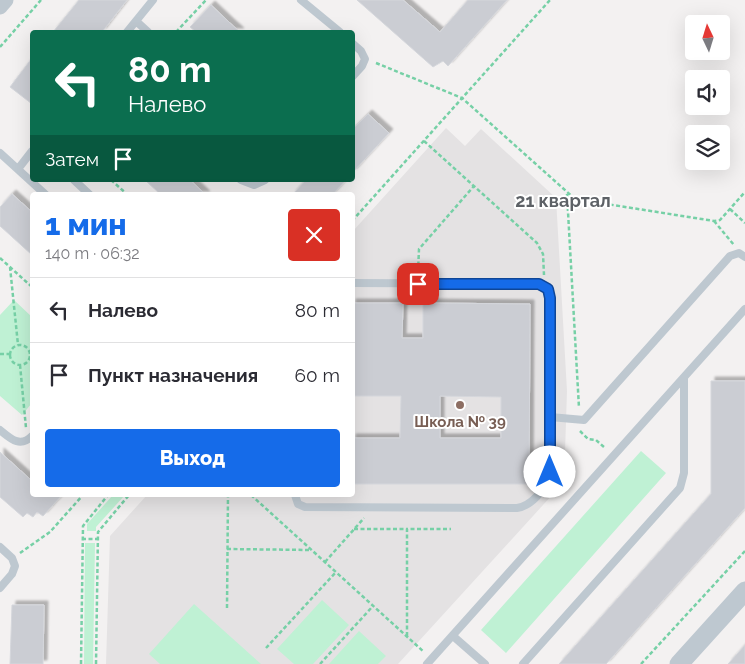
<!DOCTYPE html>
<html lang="ru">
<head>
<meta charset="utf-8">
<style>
  :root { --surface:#fff; --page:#f2f2f3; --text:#2b2b33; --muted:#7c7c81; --line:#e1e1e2; --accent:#156be9 }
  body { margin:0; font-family:Raleway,sans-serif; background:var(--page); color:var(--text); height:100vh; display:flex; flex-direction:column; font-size:19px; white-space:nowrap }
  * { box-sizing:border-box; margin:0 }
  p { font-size:16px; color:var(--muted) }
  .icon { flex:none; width:28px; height:28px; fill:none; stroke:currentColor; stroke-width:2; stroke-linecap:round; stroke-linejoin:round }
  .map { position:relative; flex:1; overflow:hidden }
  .side { position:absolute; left:30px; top:192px; width:325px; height:305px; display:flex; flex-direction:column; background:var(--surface); border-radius:5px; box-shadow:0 5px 20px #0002 }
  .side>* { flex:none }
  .guide { position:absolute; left:30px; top:30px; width:325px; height:152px; border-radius:5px; box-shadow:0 5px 20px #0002; background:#0b6e4f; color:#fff; overflow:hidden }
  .needle { width:32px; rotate:356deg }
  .buttons { position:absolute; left:685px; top:15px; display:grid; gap:10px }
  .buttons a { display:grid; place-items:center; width:45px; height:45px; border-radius:5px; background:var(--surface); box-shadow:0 5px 20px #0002; font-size:25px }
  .pin { position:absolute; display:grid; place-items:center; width:42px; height:42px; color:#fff; margin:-21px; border-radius:10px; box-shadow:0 2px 8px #0006 }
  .me { position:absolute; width:55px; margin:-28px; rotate:0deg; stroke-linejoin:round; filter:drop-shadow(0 0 4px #0008) }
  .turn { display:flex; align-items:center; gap:18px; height:105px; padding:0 15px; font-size:22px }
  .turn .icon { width:65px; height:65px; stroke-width:2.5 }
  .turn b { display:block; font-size:35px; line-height:42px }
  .then { display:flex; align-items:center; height:48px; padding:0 15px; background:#0003; gap:10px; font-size:19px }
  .round { display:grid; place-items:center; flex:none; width:52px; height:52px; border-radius:5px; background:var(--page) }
  .headline { display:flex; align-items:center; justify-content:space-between; height:85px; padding:0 15px }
  h1 { font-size:30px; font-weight:800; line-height:38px; color:var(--accent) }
  .primary-button { display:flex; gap:10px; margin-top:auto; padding:10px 15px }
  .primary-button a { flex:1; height:58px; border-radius:5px; background:var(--accent); color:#fff; font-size:20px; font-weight:800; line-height:58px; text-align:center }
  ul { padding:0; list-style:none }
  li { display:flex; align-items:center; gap:15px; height:65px; padding:0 15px; border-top:1px solid var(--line) }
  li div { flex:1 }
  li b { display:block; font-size:19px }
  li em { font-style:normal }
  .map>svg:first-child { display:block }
  .education { fill:#e4e2e3 }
  .green { fill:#bff1d4 }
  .building { fill:#cbcdd3; stroke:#d5d7dc; fill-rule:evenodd; filter:url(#shadow) }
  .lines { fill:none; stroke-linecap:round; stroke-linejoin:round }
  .path { stroke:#76d0a6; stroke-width:2.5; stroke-dasharray:4 2.5; stroke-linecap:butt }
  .service { stroke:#bec8d0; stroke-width:8 }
  .minor { stroke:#bec8d0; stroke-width:15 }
  .tertiary { stroke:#bec8d0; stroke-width:19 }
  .route-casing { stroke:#0e4697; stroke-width:12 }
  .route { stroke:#156be9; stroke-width:9 }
  .education-dot { fill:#8d6e63; stroke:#fff; stroke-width:2 }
  .labels { text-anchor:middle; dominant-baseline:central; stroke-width:4; stroke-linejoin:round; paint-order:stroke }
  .education-label { font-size:15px; font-weight:bold; fill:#785e54; stroke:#fff }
  .quarter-label { font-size:18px; font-weight:bold; fill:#5d6166; stroke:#fff }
</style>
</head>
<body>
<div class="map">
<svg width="745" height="664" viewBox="0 0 745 664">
  <defs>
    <filter id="shadow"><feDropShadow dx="4" dy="-4" stdDeviation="1" flood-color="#0004"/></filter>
  </defs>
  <rect width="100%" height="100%" fill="#f3f1f1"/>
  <path class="education" d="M446,128L465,146L481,129L556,198L567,391L564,482L398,664H106L110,536L147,495H352L353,231Z"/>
  <path class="green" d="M14,300L32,317V403L22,415L0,396V315Z
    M641,451L666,473L506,653L481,630Z
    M113,495H125L96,527V531H87V524Z
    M85,543H95L93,664H84Z
    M322,600L349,625L313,664H294L277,649Z
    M194,604L261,664H160L149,654Z
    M359,631L386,656L378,664H329Z"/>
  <path class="building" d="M79,0H127L102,32H53Z
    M357,0H403L440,32L468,0H507L448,66L443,61L433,67Z
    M211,5L230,23L240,32H196L190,27Z
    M32,58V104L10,87Z
    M368,114L389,133L352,173V130Z
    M145,180H190L206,195H161Z
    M306,180H346L332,195H292Z
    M12,194L32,212V255L0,226V207Z
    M352,303H403L402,338H423V303L530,304L529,484H352V438H400L401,396H352ZM440,396L501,397V438H440Z
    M711,381H745V508L606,664H559L711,494Z
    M0,452L31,480L32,478V495H62L43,516L37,512L33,517L27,513L23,517L0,497Z
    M12,605H44L43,664H10Z
    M745,645V664H728Z"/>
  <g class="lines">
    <path class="path" d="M176,32L206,0
      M0,47L41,0
      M376,63L462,98L575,199L714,221L720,220L745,192
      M424,141L537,243L543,254L544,275
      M111,180L128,195
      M567,194L579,408
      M730,209L745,223
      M352,221L550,0
      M714,221L734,245
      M0,258L32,287
      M10,267L18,345
      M418,272L419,249L474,186
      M10 355a10 10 0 1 1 20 0a10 10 0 1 1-20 0Z
      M0,354H10
      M20,365L26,428
      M580,431L588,439L596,440L605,448
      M251,495L424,652
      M354,529H407
      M82,539H98
      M227,549L311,550
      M20,553L50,532L83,495
      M325,562L364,518
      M227,608L228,495
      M407,636V529H451
      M266,648L336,572
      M81,664L83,526L108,495
      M96,664L98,532L129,495
      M320,664L373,606
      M641,664L745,551"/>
    <path class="service" d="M301,0L340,32
      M136,21L148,32
      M127,32L153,0
      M352,43L361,51L365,59L362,66L352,77
      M0,153L46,195
      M18,169L32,151
      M74,180L90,195
      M241,180L254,185L265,180
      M550,417L584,420L730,256L739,253L745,257
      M0,430C11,439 20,448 32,436
      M295,495L298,504L305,507L517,508C531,506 545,490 549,476L550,298L548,289L539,284L352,283
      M0,547L12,558L15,566L12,574L0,588
      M453,636L485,664
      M427,664L745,309
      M523,664L680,488L684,473V378"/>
    <path class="minor" d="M0,7L6,0"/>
    <path class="tertiary" d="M679,664L745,591"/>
  </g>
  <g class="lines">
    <defs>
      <path id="route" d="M418,284H539L548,289L550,298V472"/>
    </defs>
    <use href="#route" class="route-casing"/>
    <use href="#route" class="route"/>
  </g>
  <circle class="education-dot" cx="460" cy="405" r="5"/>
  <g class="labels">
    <g class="education-label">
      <text x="460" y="422">Школа № 39</text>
    </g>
    <g class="quarter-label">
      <text x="563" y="200">21 квартал</text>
    </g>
  </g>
</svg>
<div class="buttons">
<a><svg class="needle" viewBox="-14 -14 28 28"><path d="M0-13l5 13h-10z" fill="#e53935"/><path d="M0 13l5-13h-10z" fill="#7c7c81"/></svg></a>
<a><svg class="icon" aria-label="sound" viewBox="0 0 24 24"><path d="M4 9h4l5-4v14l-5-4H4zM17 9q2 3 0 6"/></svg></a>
<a><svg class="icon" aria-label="layers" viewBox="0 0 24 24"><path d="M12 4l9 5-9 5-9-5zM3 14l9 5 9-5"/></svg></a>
</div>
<div class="pin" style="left:418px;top:284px;background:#d93025"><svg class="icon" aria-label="arrive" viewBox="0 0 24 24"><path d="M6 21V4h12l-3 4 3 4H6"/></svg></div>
<svg class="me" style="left:550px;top:472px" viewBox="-20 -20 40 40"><circle r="19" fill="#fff"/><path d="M0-13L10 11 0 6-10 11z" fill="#156be9"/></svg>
<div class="guide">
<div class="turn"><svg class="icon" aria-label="left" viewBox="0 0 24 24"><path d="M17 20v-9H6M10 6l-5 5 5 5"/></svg><div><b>80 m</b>Налево</div></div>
<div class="then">Затем<svg class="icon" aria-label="arrive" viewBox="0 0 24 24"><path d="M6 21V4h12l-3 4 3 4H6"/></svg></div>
</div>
<section class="side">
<div class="headline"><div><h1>1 мин</h1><p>140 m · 06:32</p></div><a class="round" style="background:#d93025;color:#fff"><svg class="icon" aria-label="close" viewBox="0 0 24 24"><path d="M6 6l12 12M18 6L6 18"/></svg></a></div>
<ul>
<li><svg class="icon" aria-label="left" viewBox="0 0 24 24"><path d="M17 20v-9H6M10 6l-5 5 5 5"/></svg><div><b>Налево</b></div><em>80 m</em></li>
<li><svg class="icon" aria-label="arrive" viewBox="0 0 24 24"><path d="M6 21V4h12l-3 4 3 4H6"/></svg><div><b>Пункт назначения</b></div><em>60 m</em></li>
</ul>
<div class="primary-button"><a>Выход</a></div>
</section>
</div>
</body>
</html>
